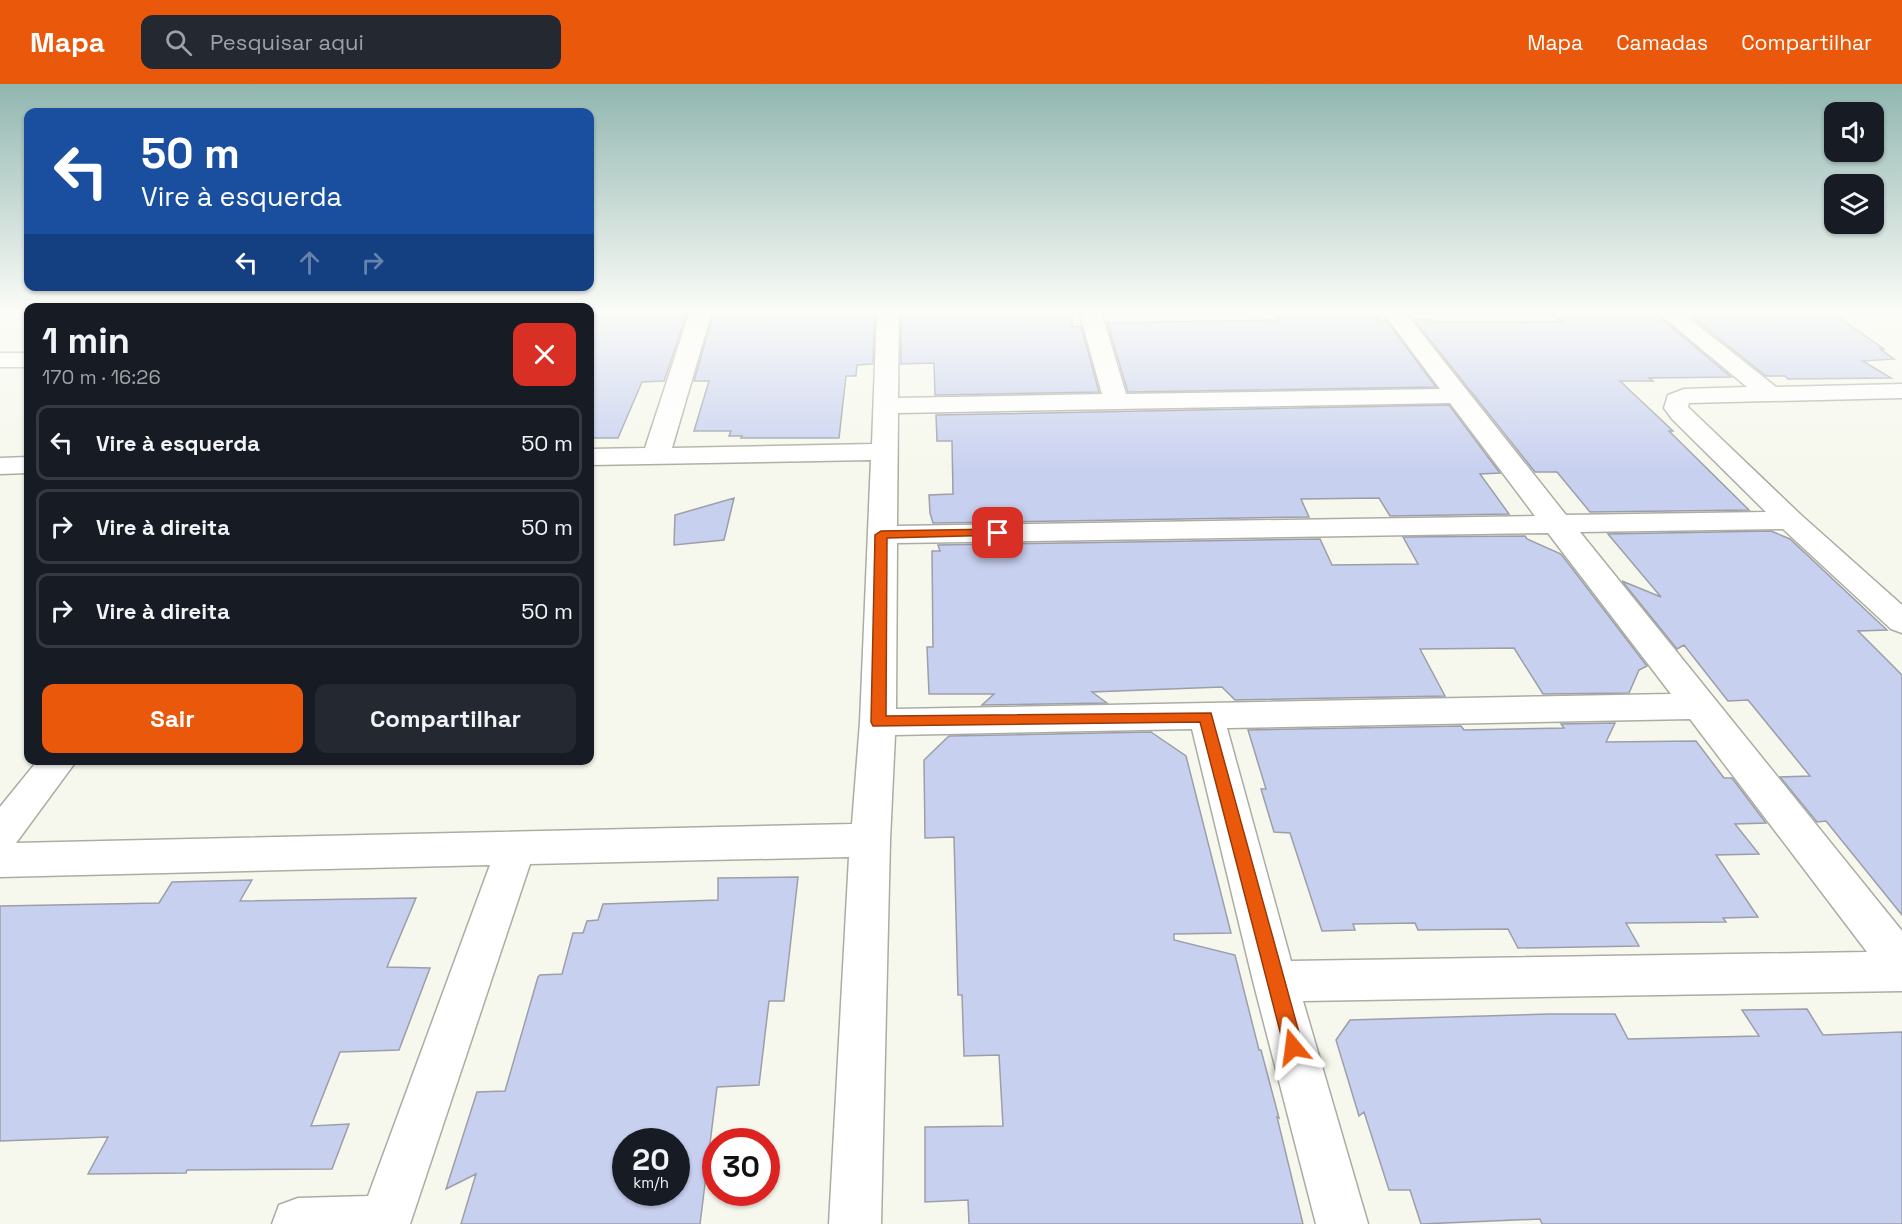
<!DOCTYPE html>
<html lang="pt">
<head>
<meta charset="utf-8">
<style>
  :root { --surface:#171b24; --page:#242831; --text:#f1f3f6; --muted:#9ea1a6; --line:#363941; --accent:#ea580c }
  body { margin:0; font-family:"Space Grotesk",sans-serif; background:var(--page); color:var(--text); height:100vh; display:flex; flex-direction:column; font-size:22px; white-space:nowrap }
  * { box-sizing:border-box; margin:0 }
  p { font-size:20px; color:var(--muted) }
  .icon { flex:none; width:33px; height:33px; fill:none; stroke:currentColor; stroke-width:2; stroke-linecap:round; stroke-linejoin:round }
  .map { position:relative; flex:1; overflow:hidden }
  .sheet { position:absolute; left:24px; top:219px; width:570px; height:462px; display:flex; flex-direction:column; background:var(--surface); border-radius:12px; box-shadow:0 2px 4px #0004 }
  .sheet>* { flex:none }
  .guide { position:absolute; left:24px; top:24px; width:570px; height:183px; border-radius:12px; box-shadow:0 2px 4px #0004; background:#1a4fa0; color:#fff; overflow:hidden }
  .fabs { position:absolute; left:1824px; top:18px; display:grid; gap:12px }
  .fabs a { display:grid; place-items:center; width:60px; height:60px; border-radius:12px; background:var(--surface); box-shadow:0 2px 4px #0004; font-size:30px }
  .speed { position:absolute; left:612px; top:1044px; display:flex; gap:12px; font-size:30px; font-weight:700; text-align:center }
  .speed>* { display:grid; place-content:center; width:78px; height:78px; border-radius:50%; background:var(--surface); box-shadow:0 2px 4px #0004; line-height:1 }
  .speed small { font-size:15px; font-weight:400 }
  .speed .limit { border:9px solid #d22; background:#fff; color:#111 }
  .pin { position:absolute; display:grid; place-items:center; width:51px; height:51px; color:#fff; margin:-26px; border-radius:12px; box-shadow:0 3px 9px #0006 }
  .me { position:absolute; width:66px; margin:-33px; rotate:344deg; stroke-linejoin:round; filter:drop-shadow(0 0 4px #0008) }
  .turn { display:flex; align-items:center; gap:21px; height:126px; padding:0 18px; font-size:27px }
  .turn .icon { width:78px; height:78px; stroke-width:2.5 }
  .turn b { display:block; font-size:42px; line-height:51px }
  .lanes { display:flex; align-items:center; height:57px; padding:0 18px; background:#0003; justify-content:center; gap:30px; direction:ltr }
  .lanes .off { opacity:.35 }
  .round { display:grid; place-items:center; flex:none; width:63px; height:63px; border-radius:12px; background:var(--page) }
  .overview { display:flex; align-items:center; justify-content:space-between; height:102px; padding:0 18px }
  h1 { font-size:36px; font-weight:800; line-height:45px }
  .cta { display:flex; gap:12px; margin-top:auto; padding:12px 18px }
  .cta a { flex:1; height:69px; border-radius:12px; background:var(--accent); color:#fff; font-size:24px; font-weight:800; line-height:69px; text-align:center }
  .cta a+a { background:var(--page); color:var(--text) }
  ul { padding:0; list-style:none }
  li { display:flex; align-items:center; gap:18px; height:75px; margin:0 12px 9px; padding:0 6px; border:3px solid var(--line); border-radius:12px }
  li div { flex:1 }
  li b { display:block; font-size:22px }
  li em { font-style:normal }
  header { display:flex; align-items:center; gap:36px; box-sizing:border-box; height:84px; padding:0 30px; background:var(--accent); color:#fff }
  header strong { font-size:28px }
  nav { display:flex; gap:33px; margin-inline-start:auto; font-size:21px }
  .search { width:420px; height:54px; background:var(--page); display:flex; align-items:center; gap:15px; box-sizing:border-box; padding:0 21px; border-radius:12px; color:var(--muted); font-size:22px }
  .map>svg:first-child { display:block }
  .building { fill:#c8d0f0; stroke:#9c9ea8; stroke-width:1.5; fill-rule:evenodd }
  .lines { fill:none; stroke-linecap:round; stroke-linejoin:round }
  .minor-casing { stroke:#abada2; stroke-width:3 }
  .minor { fill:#fff; fill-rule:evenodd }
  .route { fill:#ea580c; stroke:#983908; stroke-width:1.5 }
</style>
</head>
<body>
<header>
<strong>Mapa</strong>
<div class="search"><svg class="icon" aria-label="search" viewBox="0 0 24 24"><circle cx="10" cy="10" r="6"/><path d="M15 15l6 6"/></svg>Pesquisar aqui</div>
<nav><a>Mapa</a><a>Camadas</a><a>Compartilhar</a></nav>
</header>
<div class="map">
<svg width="1902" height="1140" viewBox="0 0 1902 1140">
  <rect width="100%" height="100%" fill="#f6f8ed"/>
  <path class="building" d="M590,227H688L664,297L642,298L618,354H590Z
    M714,227H875L873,280L857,281L856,292H846L839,354H741L742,352H729L731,347H694L709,297H694Z
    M901,227H1072V243L1081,242L1099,308L935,311L934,279L901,280Z
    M1546,227H1646L1655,229L1731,293L1649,294L1653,297H1620L1673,347H1669L1749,426L1590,428L1557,388H1535L1414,236H1433L1435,238H1562Z
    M1375,230L1380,237L1386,236L1436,303L1128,308L1107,239L1279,236L1275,232Z
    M1834,230L1884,265H1880L1894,275L1863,277L1891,294L1788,295L1785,292H1766L1691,232Z
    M1449,321L1500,389L1480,390L1509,430L1390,432L1379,414L1301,415L1309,433L933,439L930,429L929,411L953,410L952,357H937L936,331Z
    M734,414L724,456L674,461L675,431Z
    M1771,447L1790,455L1887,546L1858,547L1902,591V831L1826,737L1817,738L1780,693L1810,692L1748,616L1728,617L1684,561L1677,565L1622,497L1661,513L1608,450Z
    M1525,452L1527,455L1561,470L1647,582L1639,586L1629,609L1543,610L1514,564L1420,565L1445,612L1235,616L1222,603L1092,608L1107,619L982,621L994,610H929L927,563H933L932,467H940L938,461L1320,455L1332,481L1418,480L1403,453Z
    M1615,639L1606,658L1696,657L1724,694H1732L1766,739L1735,740L1759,770L1716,771L1758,833L1723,834L1726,838L1626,839L1639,862L1518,864L1508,845L1418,846L1415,839L1353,840L1355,846L1322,847L1290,749L1274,748L1261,705H1266L1248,646L1461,642L1464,646L1564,644L1561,640Z
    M1151,648L1186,672L1231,849L1174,850V856L1235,871L1259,966H1261L1279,1034L1277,1033L1303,1140H969L968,1116L925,1118V1043L1003,1042L999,971L964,972L962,911H958L954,753L925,754L924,676L949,652Z
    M798,793L784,917H769L759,1001L717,1003L700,1140H461L476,1090L446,1105L477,1008L505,1007L538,893L540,891L562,890L573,849H583L587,837L598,836L603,820L718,816V794ZM626,1058H676V1108H626Z
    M252,796L240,817L416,814L387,883L430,884L399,966L340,968L311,1042L349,1040L332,1085L187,1086L186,1089L88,1090L108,1053L0,1057V822L159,819L172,798Z
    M1807,925L1823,951L1902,948V1140H1542L1540,1135L1421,1140L1410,1106H1389L1364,1028L1359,1032L1336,956L1350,936L1549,930H1615L1628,955L1759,952L1742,926Z"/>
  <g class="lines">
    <defs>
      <path id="minor" d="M690,227H712L672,364L872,360L877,227H899L898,314L1102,310L1079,227H1101L1126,310L1440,305L1382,227H1404L1566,431L1766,428L1672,335L1664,324L1668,311L1684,305L1747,303L1656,227H1680L1776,303L1902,300V314L1689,319L1688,323L1800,430L1902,521V549L1891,545L1783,445L1580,448L1902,847V907L1303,917L1368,1140H1316L1253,897L1192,645L895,651L890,756L881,1140H829L849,773L530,780L410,1140H272L279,1121L298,1114L368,1112L490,781L0,793V723L38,676H77L16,759L852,740L860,638L871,376L590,381V365L645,364ZM1450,319L1535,432L897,442L898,329ZM1548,449L1671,610L896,625L897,459ZM1690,635L1867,868L1291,877L1227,644Z
        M0,269H28V283H0Z
        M28,373V389L0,390V374Z"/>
    </defs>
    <use href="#minor" class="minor-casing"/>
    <use href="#minor" class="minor"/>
  </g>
  <linearGradient id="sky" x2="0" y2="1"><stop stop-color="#91b6b0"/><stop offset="0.59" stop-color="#fbfcf7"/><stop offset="1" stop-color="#fbfcf7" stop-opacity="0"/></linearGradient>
  <rect width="1902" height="386" fill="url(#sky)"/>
  <path class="route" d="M998,445L1002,446V451L887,454L886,632L1211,629L1303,963L1300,970L1293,972L1287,970L1284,963L1200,638L873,642L871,638L875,451L881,447Z"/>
</svg>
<div class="fabs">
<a><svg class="icon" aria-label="sound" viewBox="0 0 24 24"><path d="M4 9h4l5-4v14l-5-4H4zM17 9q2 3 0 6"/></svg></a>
<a><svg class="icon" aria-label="layers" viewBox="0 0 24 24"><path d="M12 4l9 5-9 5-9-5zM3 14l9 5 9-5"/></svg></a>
</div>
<div class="speed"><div>20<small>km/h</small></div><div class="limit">30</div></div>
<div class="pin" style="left:998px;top:449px;background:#d93025"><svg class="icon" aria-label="arrive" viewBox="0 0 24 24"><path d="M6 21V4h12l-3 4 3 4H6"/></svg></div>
<svg class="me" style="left:1293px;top:963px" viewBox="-20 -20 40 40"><path d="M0-17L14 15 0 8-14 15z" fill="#ea580c" stroke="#fff" stroke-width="4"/></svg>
<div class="guide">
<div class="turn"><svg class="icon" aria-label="left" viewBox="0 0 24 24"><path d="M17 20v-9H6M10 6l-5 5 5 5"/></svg><div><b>50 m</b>Vire à esquerda</div></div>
<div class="lanes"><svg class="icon" aria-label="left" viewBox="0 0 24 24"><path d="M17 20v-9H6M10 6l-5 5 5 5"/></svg><svg class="icon off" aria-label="ahead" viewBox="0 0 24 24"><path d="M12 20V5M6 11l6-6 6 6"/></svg><svg class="icon off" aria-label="right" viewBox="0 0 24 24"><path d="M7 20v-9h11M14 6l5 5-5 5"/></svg></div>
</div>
<section class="sheet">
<div class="overview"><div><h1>1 min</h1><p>170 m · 16:26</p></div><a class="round" style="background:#d93025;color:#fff"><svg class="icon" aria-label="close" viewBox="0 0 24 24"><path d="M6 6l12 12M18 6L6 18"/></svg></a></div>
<ul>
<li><svg class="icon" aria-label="left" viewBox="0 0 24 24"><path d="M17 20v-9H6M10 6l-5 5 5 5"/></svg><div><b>Vire à esquerda</b></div><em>50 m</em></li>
<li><svg class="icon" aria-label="right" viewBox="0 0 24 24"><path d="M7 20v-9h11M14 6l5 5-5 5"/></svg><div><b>Vire à direita</b></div><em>50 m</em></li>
<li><svg class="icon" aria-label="right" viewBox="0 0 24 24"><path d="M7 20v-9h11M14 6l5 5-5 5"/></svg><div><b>Vire à direita</b></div><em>50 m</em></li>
</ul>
<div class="cta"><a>Sair</a><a>Compartilhar</a></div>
</section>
</div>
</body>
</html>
